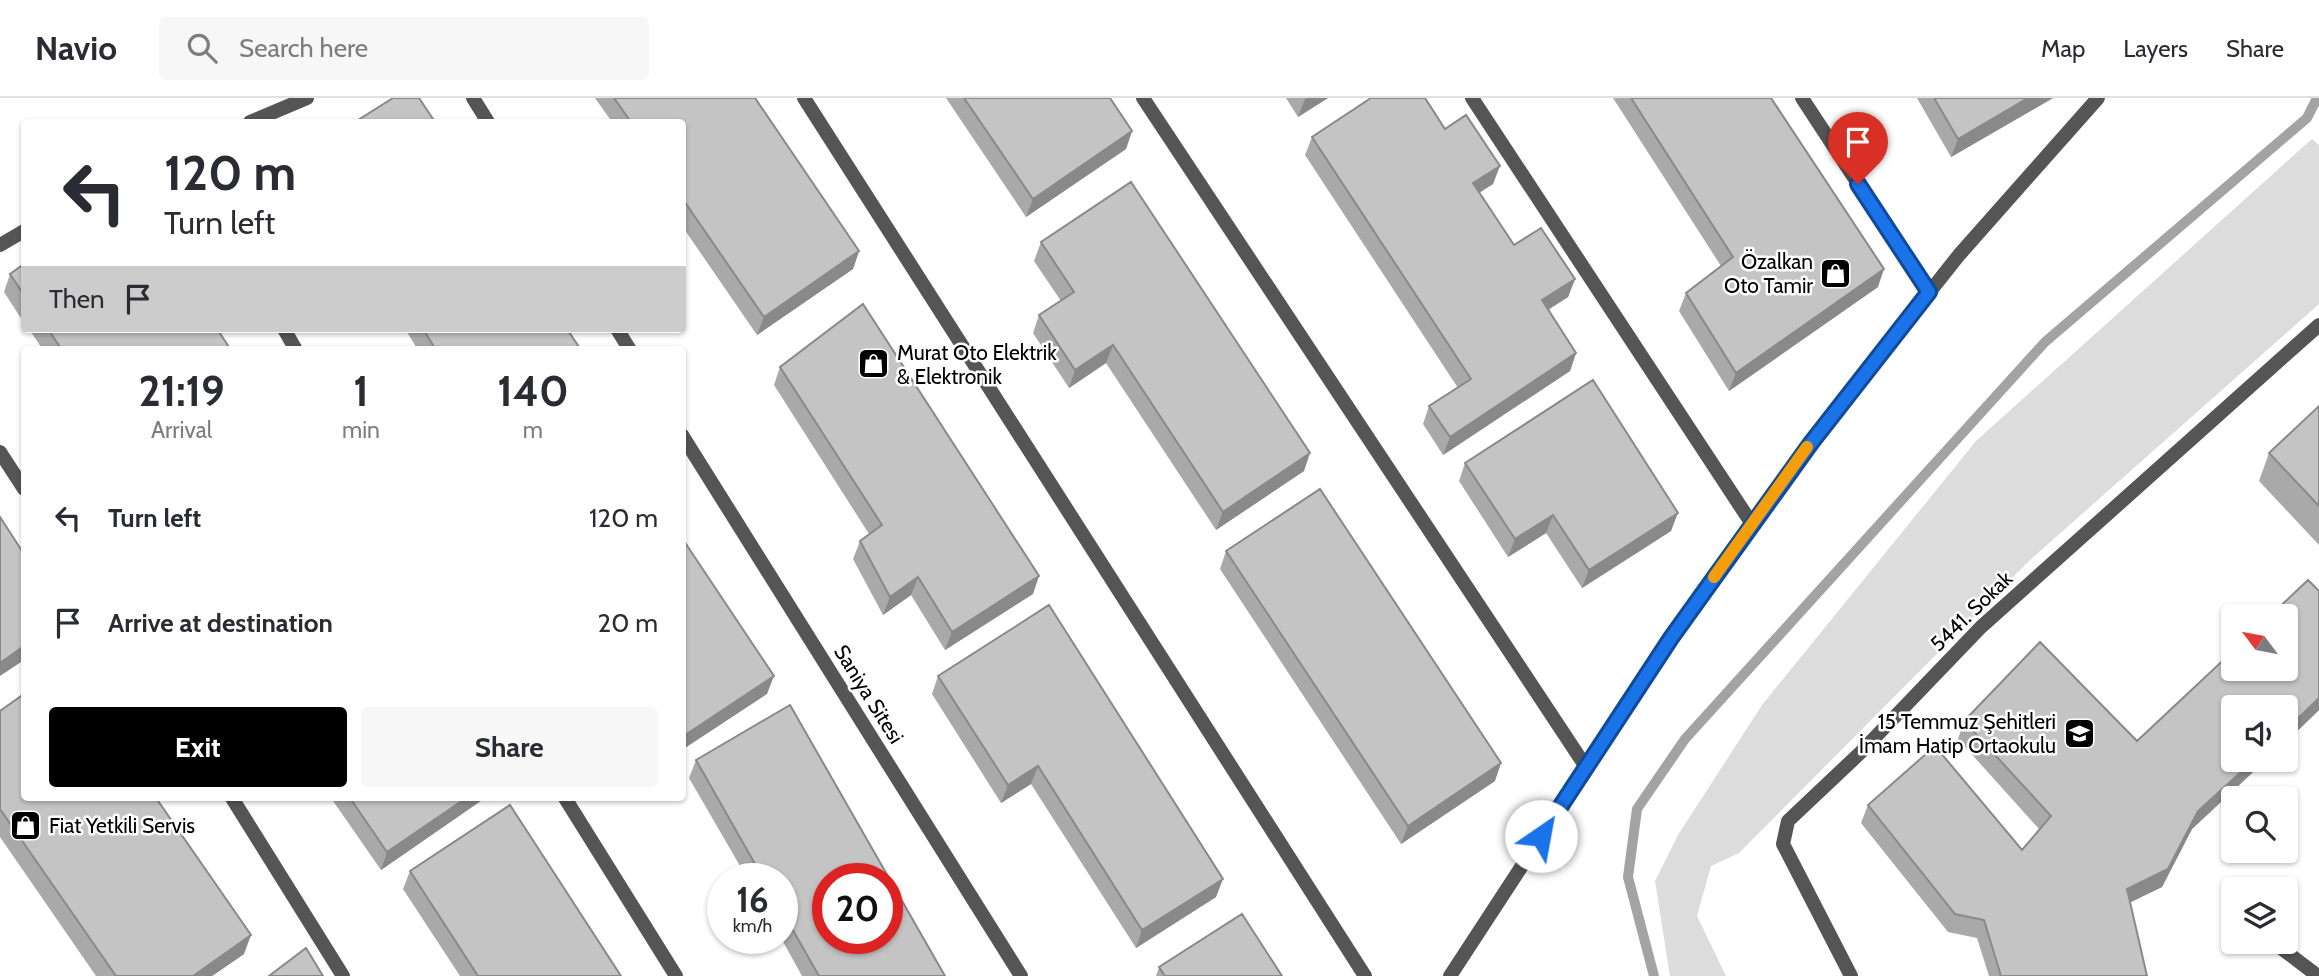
<!DOCTYPE html>
<html lang="en">
<head>
<meta charset="utf-8">
<style>
  :root { --surface:#fff; --page:#f7f7f7; --text:#2b2b33; --muted:#7c7c81; --line:#e1e1e2; --accent:#000 }
  body { margin:0; font-family:Cabin,sans-serif; background:var(--page); color:var(--text); height:100vh; display:flex; flex-direction:column; font-size:26px; white-space:nowrap }
  * { box-sizing:border-box; margin:0 }
  p { font-size:23px; color:var(--muted) }
  .icon { flex:none; width:38px; height:38px; fill:none; stroke:currentColor; stroke-width:2; stroke-linecap:round; stroke-linejoin:round }
  .map { position:relative; flex:1; overflow:hidden }
  .drawer { position:absolute; left:21px; top:248px; width:665px; height:455px; display:flex; flex-direction:column; background:var(--surface); border-radius:7px; box-shadow:0 2px 5px #0004 }
  .drawer>* { flex:none }
  .guide { position:absolute; left:21px; top:21px; width:665px; height:214px; border-radius:7px; box-shadow:0 2px 5px #0004; background:#fff; color:var(--text); overflow:hidden }
  .needle { width:46px; rotate:302deg }
  .tools { position:absolute; left:2221px; top:506px; display:grid; gap:14px }
  .tools a { display:grid; place-items:center; width:77px; height:77px; border-radius:7px; background:var(--surface); box-shadow:0 2px 5px #0004; font-size:35px }
  .speed { position:absolute; left:707px; top:765px; display:flex; gap:14px; font-size:35px; font-weight:700; text-align:center }
  .speed>* { display:grid; place-content:center; width:91px; height:91px; border-radius:50%; background:var(--surface); box-shadow:0 2px 5px #0004; line-height:1 }
  .speed small { font-size:18px; font-weight:400 }
  .speed .limit { border:10px solid #d22; background:#fff; color:#111 }
  .pin { position:absolute; display:grid; place-items:center; width:60px; height:60px; color:#fff; margin:-72px -30px; border-radius:50% 50% 50% 0; rotate:-45deg; box-shadow:0 0 7px #0007 }
  .pin .icon { rotate:45deg }
  .me { position:absolute; width:77px; margin:-38px; rotate:33deg; stroke-linejoin:round; filter:drop-shadow(0 0 5px #0008) }
  .turn { display:flex; align-items:center; gap:24px; height:147px; padding:0 28px; font-size:32px }
  .turn .icon { width:91px; height:91px; stroke-width:2.5 }
  .turn b { display:block; font-size:49px; line-height:60px }
  .then { display:flex; align-items:center; height:66px; padding:0 28px; background:#0003; gap:14px; font-size:26px }
  .eta { display:flex; justify-content:space-evenly; align-items:center; height:119px; text-align:center }
  .eta b { font-size:42px; font-weight:700; line-height:49px }
  .action { display:flex; gap:14px; margin-top:auto; padding:14px 28px }
  .action a { flex:1; height:80px; border-radius:7px; background:var(--accent); color:#fff; font-size:28px; font-weight:700; line-height:80px; text-align:center }
  .action a+a { background:var(--page); color:var(--text) }
  ul { padding:0; list-style:none }
  li { display:flex; align-items:center; gap:21px; height:105px; padding:0 28px }
  li div { flex:1 }
  li b { display:block; font-size:26px }
  li em { font-style:normal }
  header { display:flex; align-items:center; gap:42px; box-sizing:border-box; height:98px; padding:0 35px; background:var(--surface); border-bottom:2px solid var(--line) }
  header strong { font-size:33px }
  nav { display:flex; gap:38px; margin-inline-start:auto; font-size:24px }
  .search { width:490px; height:63px; background:var(--page); display:flex; align-items:center; gap:18px; box-sizing:border-box; padding:0 24px; border-radius:7px; color:var(--muted); font-size:26px }
  .map>svg:first-child { display:block }
  .green { fill:#dcdcdc }
  .lines { fill:none; stroke-linecap:round; stroke-linejoin:round }
  .stream { stroke:#a3a3a3; stroke-width:10 }
  .service { stroke:#555; stroke-width:14 }
  .minor { stroke:#555; stroke-width:14 }
  .wall { fill:#a9a9a9 }
  .shaded-wall { fill:#898989 }
  .building { fill:#c4c4c4; stroke:#898989; stroke-width:2; fill-rule:evenodd }
  .route-casing { stroke:#114b97; stroke-width:18 }
  .route { stroke:#1a73e8; stroke-width:12 }
  .slow { stroke:#f59e0b; stroke-width:12 }
  .labels { text-anchor:middle; dominant-baseline:central; stroke-width:5; stroke-linejoin:round; paint-order:stroke }
  .poi-label { font-size:21px; fill:#000; stroke:#fff; text-anchor:end }
  .street-label { font-size:21px; fill:#000; stroke:#fff }
</style>
</head>
<body>
<header>
<strong>Navio</strong>
<div class="search"><svg class="icon" aria-label="search" viewBox="0 0 24 24"><circle cx="10" cy="10" r="6"/><path d="M15 15l6 6"/></svg>Search here</div>
<nav><a>Map</a><a>Layers</a><a>Share</a></nav>
</header>
<div class="map">
<svg width="2319" height="878" viewBox="0 0 2319 878">
  <rect width="100%" height="100%" fill="#fff"/>
  <path class="green" d="M2312,41L2319,47V206L2030,462L1739,755L1711,768L1697,818L1726,878H1670L1655,783L1678,737L1762,607L1976,343Z"/>
  <g class="lines">
    <path class="stream" d="M1654,878L1628,779L1637,711L1685,641L2045,244L2307,20L2317,0"/>
    <path class="service" d="M473,0L488,24
      M804,0L1365,878
      M1143,0L1586,669
      M1472,0L1752,426
      M1802,0L1929,194
      M250,24L307,0
      M0,147L24,133
      M284,231L296,252
      M617,231L630,252
      M682,337L1021,878
      M0,354L24,391
      M232,700L343,878
      M565,700L676,878
      M2273,844L2318,878
      M1450,878L1671,540L1810,345L1959,157L2098,0"/>
    <path class="minor" d="M1851,878L1783,746L1788,723L1860,655L1981,529L2319,227"/>
  </g>
  <path class="wall" d="M595,0H755L859,153L853,171L757,237L682,128V24H612Z
    M946,0H1110L1132,33L1126,51L1026,119Z
    M1286,0H1328L1298,19Z
    M1613,0H1771L1878,189L1729,293L1679,213L1686,195L1721,168Z
    M1917,0H2053L1951,59Z
    M1445,31L1493,86L1479,95L1514,147L1575,181L1568,199L1548,212L1576,255L1570,273L1443,357L1423,326L1429,308L1458,290L1305,57L1312,39Z
    M1041,144L1304,373L1216,432L1106,265L1069,290L1033,235L1039,217L1061,203L1034,163Z
    M24,166V225L4,194L10,176Z
    M29,231H217L231,252H43Z
    M405,231H567L581,252H418Z
    M780,269L1033,496L945,552L911,497L883,517L853,461L860,443L869,436L774,287Z
    M2319,308V447L2259,383L2269,355Z
    M1465,365L1671,433L1582,490L1546,435L1508,459L1459,383Z
    M1226,453L1495,683L1401,746L1220,471Z
    M2308,482L2319,493V612L2286,644V609H2233V662H2266L2192,731L2162,789L2130,804L2147,878H1989L1977,840L1948,834L1861,725L1868,707L1935,648L2022,752L2039,731L1958,641L1964,623L2040,544L2137,643L2233,553V570H2286V518H2270Z
    M938,578L1216,799L1136,850L1031,686L1001,705L932,596Z
    M0,613L244,856L212,878H96L0,739Z
    M696,662L945,878H802L781,840H782V780H747L689,680Z
    M331,700H485L381,772Z
    M410,773L621,878H460L403,791Z
    M1159,869L1282,878H1156Z"/>
  <path class="shaded-wall" d="M1307,0H1328L1298,19L1305,1Z
    M2028,0H2053L1951,59L1958,41Z
    M1132,33L1126,51L1026,119L1033,101Z
    M1500,68L1493,86L1466,103L1473,85Z
    M859,153L853,171L757,237L764,219Z
    M1884,171L1878,189L1729,293L1736,275Z
    M1575,181L1568,199L1535,220L1542,202Z
    M1113,247L1106,265L1069,290L1075,272Z
    M1576,255L1570,273L1443,357L1450,339Z
    M1310,355L1304,373L1216,432L1223,414Z
    M1678,415L1671,433L1582,490L1589,472Z
    M1553,417L1546,435L1508,459L1515,441Z
    M1039,478L1033,496L945,552L952,534Z
    M918,479L911,497L883,517L890,499Z
    M24,548V562L0,578V565Z
    M774,578L767,596L682,652V639Z
    M2319,600V612L2286,644V632Z
    M2254,662H2266L2192,731L2162,789L2121,809L2127,791L2198,713Z
    M1501,665L1495,683L1401,746L1408,728Z
    M1038,668L1031,686L1001,705L1008,687Z
    M466,700H485L381,772L387,754Z
    M1223,781L1216,799L1136,850L1142,832Z
    M251,837L244,856L212,878H193Z"/>
  <path class="building" d="M393,0H419L435,24H355Z
    M614,0H755L859,153L764,219L682,100V24H631Z
    M964,0H1110L1132,33L1033,101Z
    M1371,0H1425L1445,31L1466,17L1500,68L1473,85L1514,147L1541,130L1575,181L1542,202L1576,255L1450,339L1429,308L1471,281L1312,39Z
    M1631,0H1771L1884,171L1736,275L1686,195L1733,159Z
    M1934,0H2028L1958,41Z
    M1131,84L1310,355L1223,414L1113,247L1075,272L1039,217L1074,194L1041,144Z
    M24,166V197L10,176Z
    M863,206L1039,478L952,534L918,479L890,499L860,443L882,427L780,269Z
    M48,231H217L231,252H62Z
    M423,231H567L581,252H436Z
    M1593,282L1678,415L1589,472L1553,417L1515,441L1465,365Z
    M2319,308V408L2269,355Z
    M1320,391L1501,665L1408,728L1226,453Z
    M0,419L24,456V548L0,565Z
    M682,440L774,578L682,639Z
    M2308,482L2319,493V600L2286,632V609H2233V662H2254L2198,713L2168,771L2127,791L2147,878H2001L1984,822L1955,816L1868,707L1935,648L2022,752L2051,718L1964,623L2040,544L2137,643L2233,553V570H2286V518H2270Z
    M1049,507L1223,781L1142,832L1038,668L1008,687L938,578Z
    M24,596V700H156L251,837L193,878H116L0,711V613Z
    M790,607L945,878H819L782,813V780H763L696,662ZM828,780H887V840H828Z
    M350,700H466L387,754Z
    M510,707L621,878H478L410,773Z
    M1242,816L1282,878H1165L1159,869Z
    M306,850L323,878H269Z"/>
  <g class="lines">
    <defs>
      <path id="route" d="M1541,738L1671,540L1811,345L1929,194L1858,86"/>
    </defs>
    <use href="#route" class="route-casing"/>
    <use href="#route" class="route"/>
    <path class="slow" d="M1714,479L1807,349"/>
  </g>
  <defs>
    <symbol id="shop-square" viewBox="-11 -11 22 22"><rect x="-9" y="-9" width="18" height="18" rx="4" fill="#000" stroke="#fff"/><path d="M-5-2.5h2.3a2.7 3.5 0 0 1 5.4 0H5L5.5 6h-11ZM-1.5-2.5h3a1.5 2.3 0 0 0-3 0Z" fill="#fff"/></symbol>
    <symbol id="school-square" viewBox="-11 -11 22 22"><rect x="-9" y="-9" width="18" height="18" rx="4" fill="#000" stroke="#fff"/><path d="M0-5L7-2L0 1L-7-2ZM-4 1L0 2.5L4 1V4Q0 6-4 4Z" fill="#fff"/></symbol>
  </defs>
  <g fill-rule="evenodd">
    <use href="#shop-square" x="1818" y="158" width="35" height="35"/>
    <use href="#shop-square" x="856" y="248" width="35" height="35"/>
    <use href="#school-square" x="2062" y="618" width="35" height="35"/>
    <use href="#shop-square" x="8" y="710" width="35" height="35"/>
  </g>
  <g class="labels">
    <g class="poi-label">
      <text x="1813" y="163">Özalkan<tspan x="1813" dy="24">Oto Tamir</tspan></text>
      <text x="897" y="254" text-anchor="start">Murat Oto Elektrik<tspan x="897" dy="24">&amp; Elektronik</tspan></text>
      <text x="2056" y="623">15 Temmuz Şehitleri<tspan x="2056" dy="24">İmam Hatip Ortaokulu</tspan></text>
      <text x="49" y="727" text-anchor="start">Fiat Yetkili Servis</text>
    </g>
    <g class="street-label">
      <text transform="translate(1971 513) rotate(-44)">5441. Sokak</text>
      <text transform="translate(869 596) rotate(58)">Saniya Sitesi</text>
    </g>
  </g>
</svg>
<div class="tools">
<a><svg class="needle" viewBox="-14 -14 28 28"><path d="M0-13l5 13h-10z" fill="#e53935"/><path d="M0 13l5-13h-10z" fill="#7c7c81"/></svg></a>
<a><svg class="icon" aria-label="sound" viewBox="0 0 24 24"><path d="M4 9h4l5-4v14l-5-4H4zM17 9q2 3 0 6"/></svg></a>
<a><svg class="icon" aria-label="search" viewBox="0 0 24 24"><circle cx="10" cy="10" r="6"/><path d="M15 15l6 6"/></svg></a>
<a><svg class="icon" aria-label="layers" viewBox="0 0 24 24"><path d="M12 4l9 5-9 5-9-5zM3 14l9 5 9-5"/></svg></a>
</div>
<div class="speed"><div>16<small>km/h</small></div><div class="limit">20</div></div>
<div class="pin" style="left:1858px;top:86px;background:#d93025"><svg class="icon" aria-label="arrive" viewBox="0 0 24 24"><path d="M6 21V4h12l-3 4 3 4H6"/></svg></div>
<svg class="me" style="left:1541px;top:738px" viewBox="-20 -20 40 40"><circle r="19" fill="#fff"/><path d="M0-13L10 11 0 6-10 11z" fill="#1a73e8"/></svg>
<div class="guide">
<div class="turn"><svg class="icon" aria-label="left" viewBox="0 0 24 24"><path d="M17 20v-9H6M10 6l-5 5 5 5"/></svg><div><b>120 m</b>Turn left</div></div>
<div class="then">Then<svg class="icon" aria-label="arrive" viewBox="0 0 24 24"><path d="M6 21V4h12l-3 4 3 4H6"/></svg></div>
</div>
<section class="drawer">
<div class="eta">
<div><b>21:19</b><p>Arrival</p></div>
<div><b>1</b><p>min</p></div>
<div><b>140</b><p>m</p></div>
</div>
<ul>
<li><svg class="icon" aria-label="left" viewBox="0 0 24 24"><path d="M17 20v-9H6M10 6l-5 5 5 5"/></svg><div><b>Turn left</b></div><em>120 m</em></li>
<li><svg class="icon" aria-label="arrive" viewBox="0 0 24 24"><path d="M6 21V4h12l-3 4 3 4H6"/></svg><div><b>Arrive at destination</b></div><em>20 m</em></li>
</ul>
<div class="action"><a>Exit</a><a>Share</a></div>
</section>
</div>
</body>
</html>
